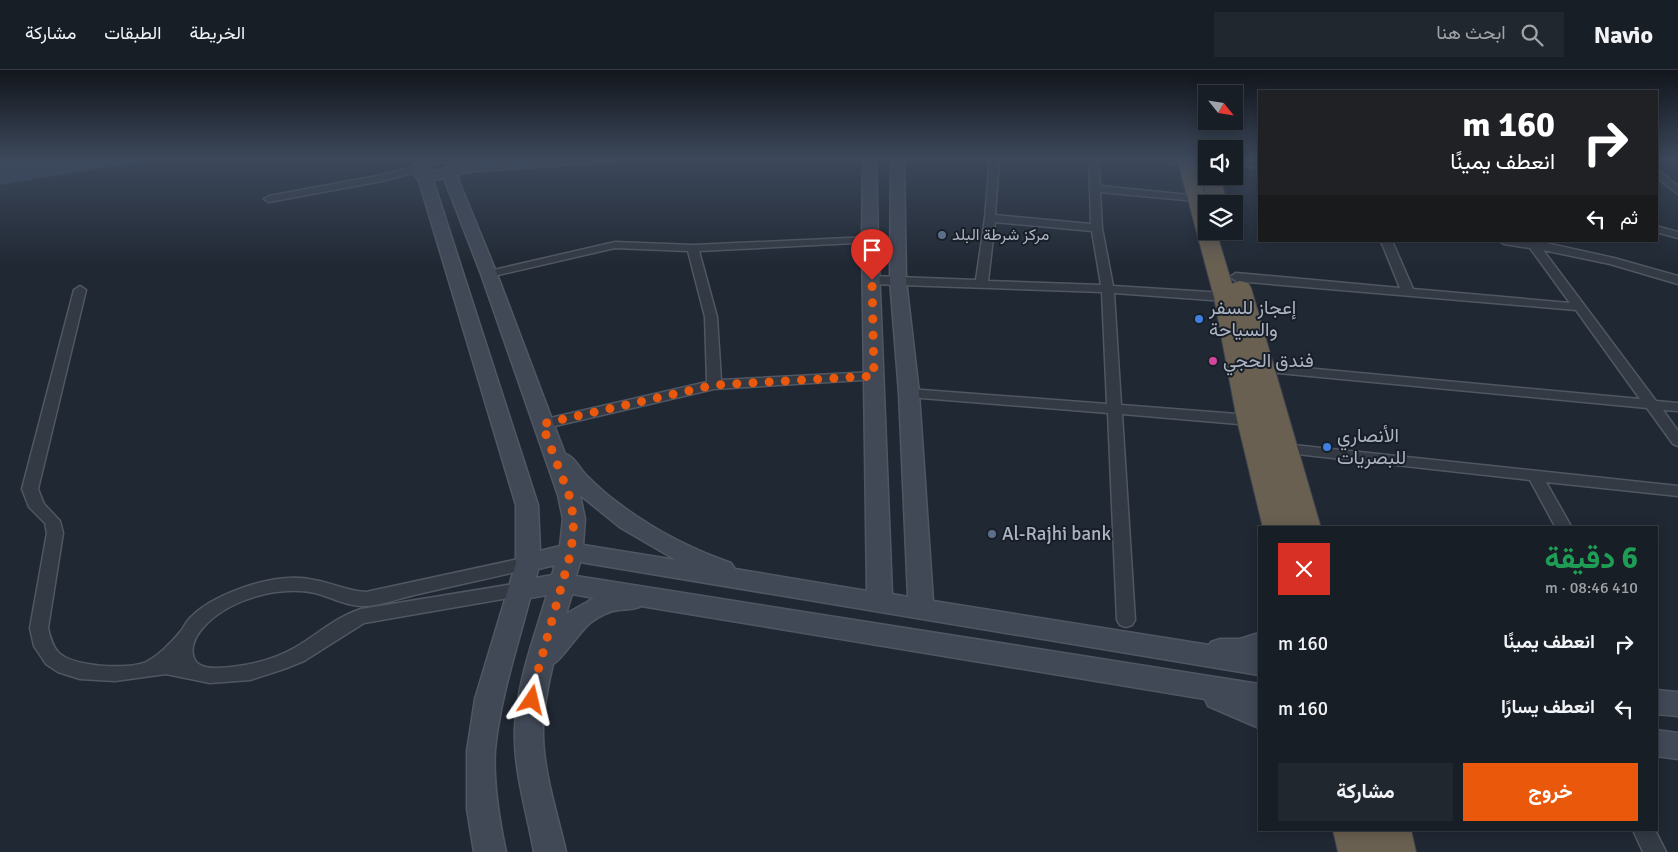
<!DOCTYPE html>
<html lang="ar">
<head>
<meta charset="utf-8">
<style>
  :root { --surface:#181e26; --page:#21272e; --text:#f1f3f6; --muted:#9fa2a7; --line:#363c43; --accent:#ea580c }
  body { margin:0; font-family:Signika,Vazirmatn,sans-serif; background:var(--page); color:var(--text); direction:rtl; height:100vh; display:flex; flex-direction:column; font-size:19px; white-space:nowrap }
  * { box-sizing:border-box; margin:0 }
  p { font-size:16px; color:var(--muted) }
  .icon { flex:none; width:28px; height:28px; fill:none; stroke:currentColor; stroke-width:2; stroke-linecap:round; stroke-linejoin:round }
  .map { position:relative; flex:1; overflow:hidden; direction:ltr }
  .panel { position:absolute; left:1258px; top:456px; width:400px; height:305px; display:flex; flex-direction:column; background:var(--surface); border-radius:0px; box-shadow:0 2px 12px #0003,0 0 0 1px var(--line); direction:rtl }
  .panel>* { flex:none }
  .banner { position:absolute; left:1258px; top:20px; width:400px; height:152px; border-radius:0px; box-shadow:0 2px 12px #0003,0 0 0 1px var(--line); direction:rtl; background:#202124; color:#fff; overflow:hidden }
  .needle { width:32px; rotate:120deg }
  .tools { position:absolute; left:1198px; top:15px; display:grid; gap:10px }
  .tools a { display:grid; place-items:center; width:45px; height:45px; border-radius:0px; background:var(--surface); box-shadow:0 2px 12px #0003,0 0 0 1px var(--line); font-size:25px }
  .pin { position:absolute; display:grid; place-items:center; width:42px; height:42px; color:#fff; margin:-51px -21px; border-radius:50% 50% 50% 0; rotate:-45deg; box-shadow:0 0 5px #0007 }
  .pin .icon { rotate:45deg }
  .me { position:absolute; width:55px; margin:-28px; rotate:10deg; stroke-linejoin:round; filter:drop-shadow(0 0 4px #0008) }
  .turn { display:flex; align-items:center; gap:18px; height:105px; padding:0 20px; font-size:22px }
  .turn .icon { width:65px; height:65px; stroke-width:2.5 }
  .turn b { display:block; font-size:35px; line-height:42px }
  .then { display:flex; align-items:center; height:48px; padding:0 20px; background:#0003; gap:10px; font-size:19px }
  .round { display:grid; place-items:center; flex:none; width:52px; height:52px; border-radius:0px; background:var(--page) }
  .summary { display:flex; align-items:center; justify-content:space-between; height:85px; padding:0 20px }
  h1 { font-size:30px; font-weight:700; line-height:38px; color:#1e9e55 }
  .primary-button { display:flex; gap:10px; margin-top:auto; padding:10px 20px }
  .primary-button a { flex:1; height:58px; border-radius:0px; background:var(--accent); color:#fff; font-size:20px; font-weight:700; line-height:58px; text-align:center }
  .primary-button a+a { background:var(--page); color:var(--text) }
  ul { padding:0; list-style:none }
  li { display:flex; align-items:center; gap:15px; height:65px; padding:0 20px }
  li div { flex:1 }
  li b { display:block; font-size:19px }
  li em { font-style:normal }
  header { display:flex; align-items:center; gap:30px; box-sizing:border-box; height:70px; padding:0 25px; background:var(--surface); border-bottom:1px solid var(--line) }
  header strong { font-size:24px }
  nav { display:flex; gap:28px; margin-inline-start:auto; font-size:18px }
  .search { width:350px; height:45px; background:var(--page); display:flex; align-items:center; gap:12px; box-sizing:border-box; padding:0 18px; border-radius:0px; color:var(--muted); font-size:19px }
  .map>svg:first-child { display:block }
  .water { fill:#35435a }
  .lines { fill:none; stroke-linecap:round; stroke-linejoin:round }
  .street-casing { stroke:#515762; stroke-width:3 }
  .secondary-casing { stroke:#515762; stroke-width:3 }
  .highway-casing { stroke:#3e444f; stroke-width:2 }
  .street { fill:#333a44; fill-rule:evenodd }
  .secondary { fill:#414957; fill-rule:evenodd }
  .highway { fill:#6a6051; fill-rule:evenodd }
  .route { stroke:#ea580c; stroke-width:9; stroke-dasharray:0 16.2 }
  .service-dot { fill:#5c6f8a; stroke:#191f29; stroke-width:2 }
  .shop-dot { fill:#3f7fe0; stroke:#191f29; stroke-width:2 }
  .hotel-dot { fill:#d1479c; stroke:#191f29; stroke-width:2 }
  .labels { text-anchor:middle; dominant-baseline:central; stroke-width:4; stroke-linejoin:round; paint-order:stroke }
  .far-poi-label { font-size:16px; fill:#adb4c1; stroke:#191f29; text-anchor:start }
  .poi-label { font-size:19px; fill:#adb4c1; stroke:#191f29; text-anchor:start }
</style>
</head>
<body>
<header>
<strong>Navio</strong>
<div class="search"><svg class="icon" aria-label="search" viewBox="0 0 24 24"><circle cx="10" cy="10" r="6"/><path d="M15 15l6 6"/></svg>ابحث هنا</div>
<nav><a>الخريطة</a><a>الطبقات</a><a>مشاركة</a></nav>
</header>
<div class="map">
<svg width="1678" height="782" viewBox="0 0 1678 782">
  <rect width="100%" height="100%" fill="#202833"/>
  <path class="water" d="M0,88H165L0,115Z"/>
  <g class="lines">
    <defs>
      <path id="street" d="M990,88H999L995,145L1091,154L1089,88H1098L1100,116L1199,126L1200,128L1195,131L1100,122L1102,158L1113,216L1225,223L1231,227L1225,231L1114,223L1121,335L1250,345L1255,347L1257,350L1255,353L1250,355L1122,344L1135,550L1132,555L1126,557L1120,555L1117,550L1108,343L909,327L902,323L909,319L1107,334L1102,222L872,214L866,210L872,206L976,210L985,148ZM995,152L1092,161L1101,215L988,211Z
        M1140,88L1188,89L1190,91L1185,94L1145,91Z
        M1234,89L1259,92V98L1234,95Z
        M417,96L422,99L420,101L382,111L269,132L264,129L269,126L382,105Z
        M1656,99L1678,116V124L1656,107Z
        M1656,156L1678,162V168L1656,162Z
        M870,167L874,168L876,170L874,172L699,181L717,247L721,310L874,302L881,306L879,309L714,319L542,359L537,357L535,354L537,351L707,312L705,247L688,181L615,178L489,207L483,204L489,201L615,172L693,175Z
        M1381,171H1392L1413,219L1570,233L1530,178L1504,174L1499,171H1537L1614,188L1678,206V214L1610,194L1543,180L1656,331L1678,333V341L1663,340L1678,361V376L1673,374L1647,338L1257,301L1255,298L1257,295L1262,294L1640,329L1576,240L1236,211L1230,207L1236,203L1400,218Z
        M80,216L86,220L38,419L44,434L60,451L63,463L48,558C50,567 52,575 58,582C72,597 128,600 146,592C158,586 172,572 180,562C184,558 186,551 191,547C207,531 229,522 251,515C271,509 294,505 314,510C332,513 348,521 366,522L528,487L534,489L536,493L534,497L528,499C490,508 452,516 414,525C398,529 381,535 366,536C348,537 331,527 315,523C278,515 225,530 201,560C195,567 190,579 194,588C197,597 208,598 216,598C244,597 272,591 296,577C318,564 336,547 361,539L520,513L526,515L529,520L526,525L364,553L304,591L284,599L250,610L210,613L166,604L115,611L80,609L58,602L46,594L34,576L30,558L47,463L45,453L29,437L22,419L74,220Z
        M1284,374L1678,416V426L1546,412L1572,458H1556L1530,410L1279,382L1277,379L1279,376Z
        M1633,760H1655L1666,782H1643Z"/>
      <path id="secondary" d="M427,88L463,89L465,94L557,88H618L617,91L612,92L476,101L460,103L458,109L497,204L565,384C574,386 579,398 586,405C596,415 607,425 618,433C652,459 691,479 731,493L735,499L867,521L862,170L863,88H876L878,170L892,524L908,527L899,323L890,210L891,88H904L906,210L919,323L933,531L1209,575L1211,572L1220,569H1240L1259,563V605L580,492L576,506L1259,614V658L1208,636L1205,629L641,536C634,540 627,539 619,540C608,541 598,547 590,553C579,562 561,591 553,594C548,615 544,636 543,658C542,699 557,742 566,782H534C527,742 513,699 515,658C517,612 534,568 547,525L530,528C517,578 500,628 495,680C493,714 499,749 506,782H474L467,739V681L475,629L516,493V435L419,111L410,100L420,89ZM444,92L451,95L437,101L425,100L430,95ZM444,108L481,204L558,425L563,449L560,476L540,481L538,435L433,110ZM580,425L621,458L676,490L583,475L585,449ZM555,495L552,505L536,508L538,499ZM572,524L594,528L566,544Z
        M1656,620L1678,622V646L1656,644Z
        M1656,660L1678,663V689L1656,686Z"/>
      <path id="highway" d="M1177,88H1194L1208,134L1206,161H1216L1232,214L1240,211L1248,213L1251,218L1321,458H1263L1237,350L1214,227Z
        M1205,102H1206V106H1220L1227,134H1208L1202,106Z
        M1333,760H1411L1416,782H1338Z"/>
    </defs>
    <use href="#street" class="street-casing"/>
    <use href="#secondary" class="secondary-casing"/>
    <use href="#highway" class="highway-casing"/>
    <use href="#street" class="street"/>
    <use href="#secondary" class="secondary"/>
    <use href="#highway" class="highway"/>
  </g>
  <linearGradient id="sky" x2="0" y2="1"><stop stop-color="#12161c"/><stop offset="0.45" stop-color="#3c485b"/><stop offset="1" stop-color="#3c485b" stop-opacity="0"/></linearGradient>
  <rect width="1678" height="197" fill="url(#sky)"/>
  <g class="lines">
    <path class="route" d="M532,630L534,615L571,482L574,450L569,425L542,354L714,315L874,306L872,210"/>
  </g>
  <g class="service-dot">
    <circle cx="942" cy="165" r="5"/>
    <circle cx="992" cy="464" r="5"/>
  </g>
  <g class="shop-dot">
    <circle cx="1199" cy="249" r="5"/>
    <circle cx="1327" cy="377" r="5"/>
  </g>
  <circle class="hotel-dot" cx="1213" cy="291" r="5"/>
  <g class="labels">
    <g class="far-poi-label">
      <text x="952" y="165">مركز شرطة البلد</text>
    </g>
    <g class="poi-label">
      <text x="1209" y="238">إعجاز للسفر<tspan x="1209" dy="22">والسياحة</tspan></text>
      <text x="1223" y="291">فندق الحجي</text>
      <text x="1337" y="366">الأنصاري<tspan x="1337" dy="22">للبصريات</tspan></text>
      <text x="1002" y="464">Al-Rajhi bank</text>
    </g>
  </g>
</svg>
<div class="tools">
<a><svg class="needle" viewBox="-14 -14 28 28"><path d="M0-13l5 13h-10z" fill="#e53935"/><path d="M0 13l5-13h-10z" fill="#9fa2a7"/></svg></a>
<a><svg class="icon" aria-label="sound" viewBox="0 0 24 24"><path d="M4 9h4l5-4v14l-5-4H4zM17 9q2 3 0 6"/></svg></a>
<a><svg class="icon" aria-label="layers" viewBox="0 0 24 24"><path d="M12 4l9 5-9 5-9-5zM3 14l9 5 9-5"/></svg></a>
</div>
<div class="pin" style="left:872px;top:210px;background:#d93025"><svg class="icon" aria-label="arrive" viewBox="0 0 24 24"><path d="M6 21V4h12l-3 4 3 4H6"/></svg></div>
<svg class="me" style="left:532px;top:630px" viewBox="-20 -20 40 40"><path d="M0-17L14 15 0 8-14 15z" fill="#ea580c" stroke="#fff" stroke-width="4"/></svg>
<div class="banner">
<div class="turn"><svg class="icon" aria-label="right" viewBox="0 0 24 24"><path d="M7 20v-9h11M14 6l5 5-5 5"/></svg><div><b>160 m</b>انعطف يمينًا</div></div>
<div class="then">ثم<svg class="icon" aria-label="left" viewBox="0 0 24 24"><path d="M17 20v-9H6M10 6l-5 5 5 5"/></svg></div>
</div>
<section class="panel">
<div class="summary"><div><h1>6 دقيقة</h1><p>410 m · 08:46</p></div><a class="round" style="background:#d93025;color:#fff"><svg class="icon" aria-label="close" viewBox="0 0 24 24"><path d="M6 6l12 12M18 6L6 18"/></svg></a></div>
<ul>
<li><svg class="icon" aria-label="right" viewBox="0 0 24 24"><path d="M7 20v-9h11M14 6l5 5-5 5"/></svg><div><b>انعطف يمينًا</b></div><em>160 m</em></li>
<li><svg class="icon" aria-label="left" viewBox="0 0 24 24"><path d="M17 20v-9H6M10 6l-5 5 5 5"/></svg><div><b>انعطف يسارًا</b></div><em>160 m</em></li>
</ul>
<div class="primary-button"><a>خروج</a><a>مشاركة</a></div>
</section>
</div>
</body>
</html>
